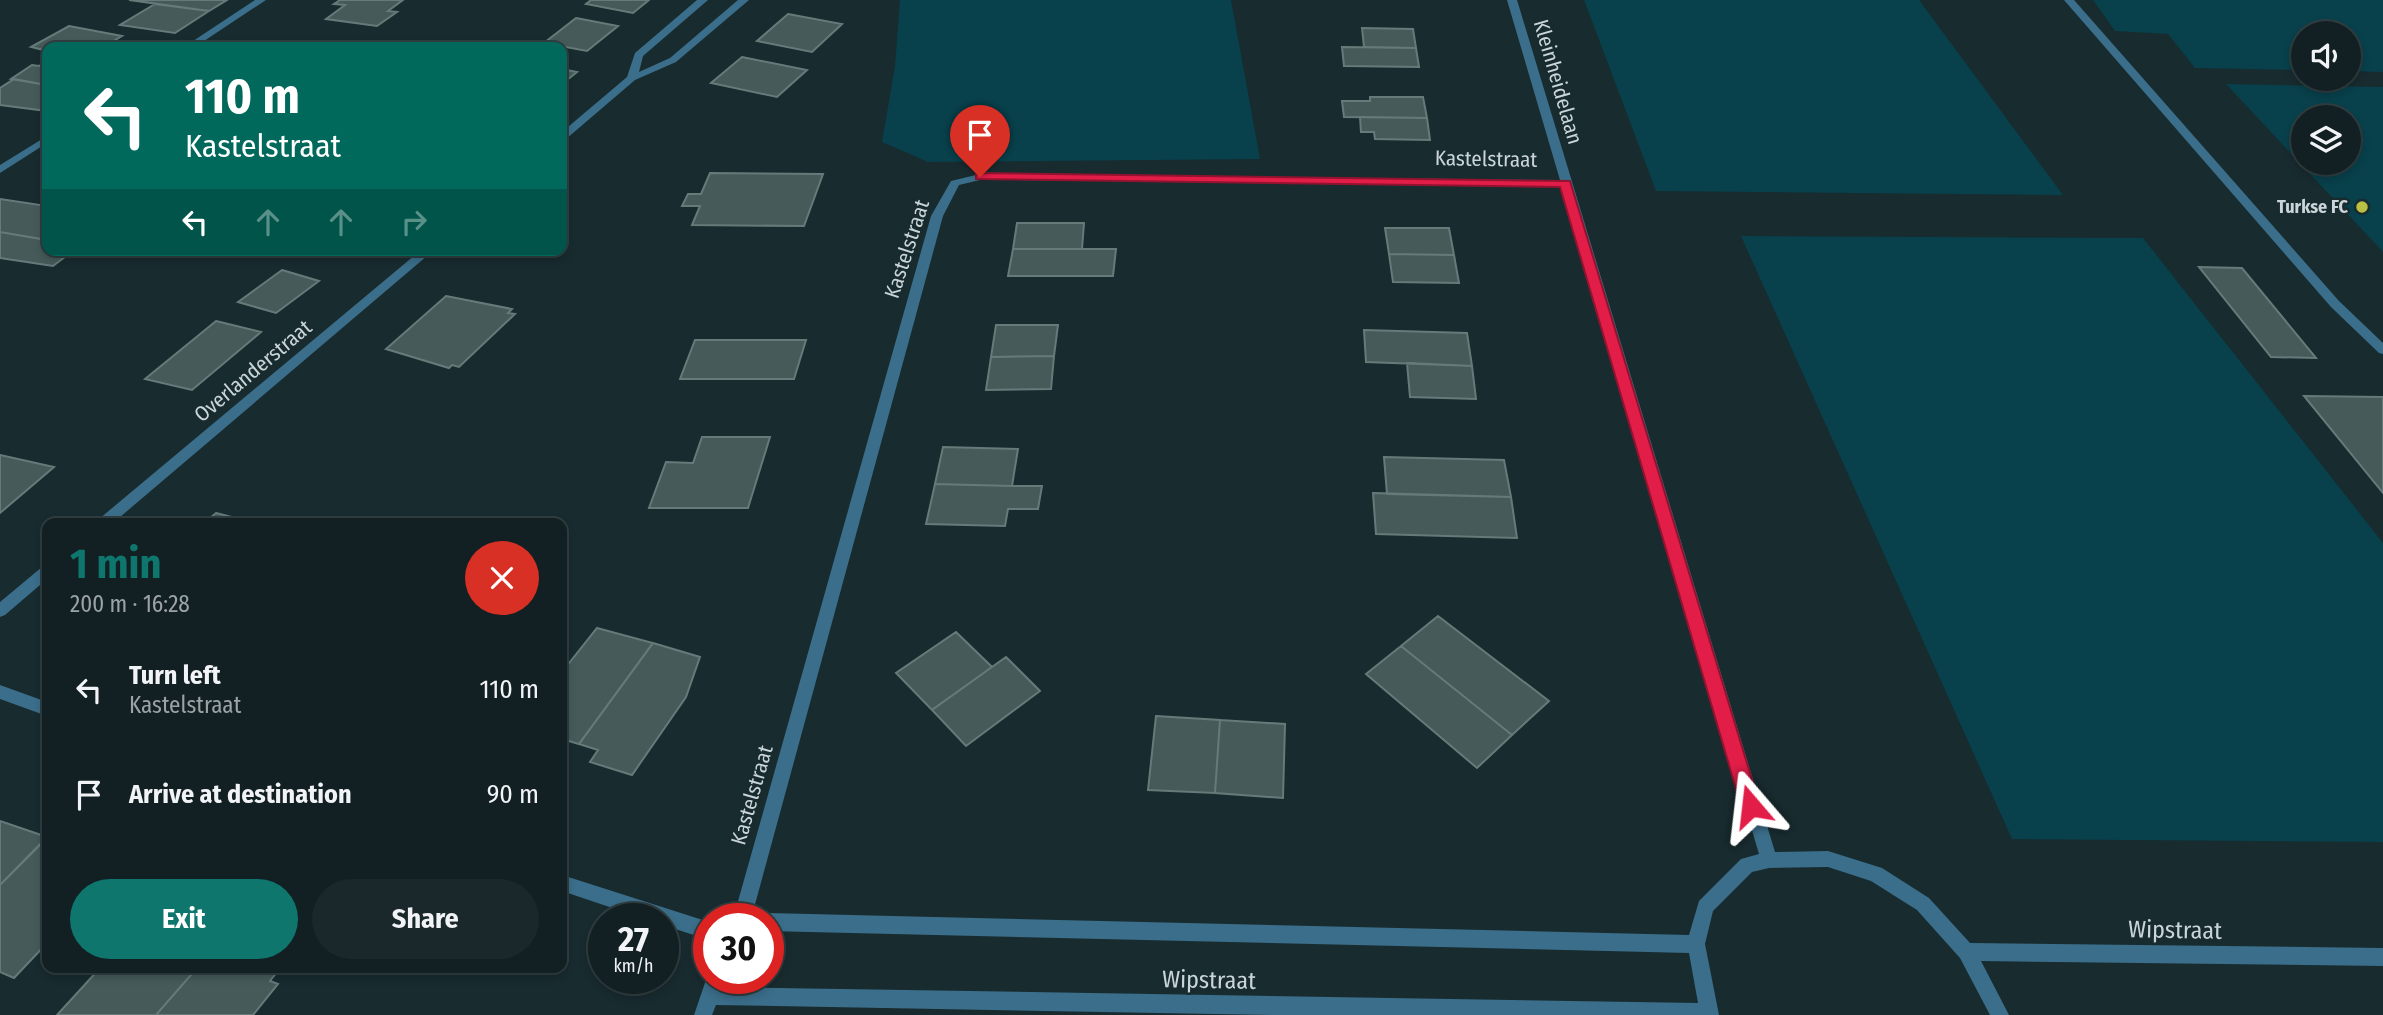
<!DOCTYPE html>
<html lang="en">
<head>
<meta charset="utf-8">
<style>
  :root { --surface:#122023; --page:#1b282b; --text:#f1f3f6; --muted:#9ca3a6; --line:#313e41; --accent:#0f766e }
  body { margin:0; font-family:"Fira Sans Condensed",sans-serif; background:var(--page); color:var(--text); height:100vh; display:flex; flex-direction:column; font-size:26px; white-space:nowrap }
  * { box-sizing:border-box; margin:0 }
  p { font-size:23px; color:var(--muted) }
  .icon { flex:none; width:38px; height:38px; fill:none; stroke:currentColor; stroke-width:2; stroke-linecap:round; stroke-linejoin:round }
  .map { position:relative; flex:1; overflow:hidden }
  .sheet { position:absolute; left:42px; top:518px; width:525px; height:455px; display:flex; flex-direction:column; background:var(--surface); border-radius:14px; box-shadow:0 4px 10px #0003,0 0 0 2px var(--line) }
  .sheet>* { flex:none }
  .hud { position:absolute; left:42px; top:42px; width:525px; height:214px; border-radius:14px; box-shadow:0 4px 10px #0003,0 0 0 2px var(--line); background:#00695c; color:#fff; overflow:hidden }
  .buttons { position:absolute; left:2291px; top:21px; display:grid; gap:14px }
  .buttons a { display:grid; place-items:center; width:70px; height:70px; border-radius:50%; background:var(--surface); box-shadow:0 4px 10px #0003,0 0 0 2px var(--line); font-size:35px }
  .speed { position:absolute; left:588px; top:903px; display:flex; gap:14px; font-size:35px; font-weight:700; text-align:center }
  .speed>* { display:grid; place-content:center; width:91px; height:91px; border-radius:50%; background:var(--surface); box-shadow:0 4px 10px #0003,0 0 0 2px var(--line); line-height:1 }
  .speed small { font-size:18px; font-weight:400 }
  .speed .limit { border:10px solid #d22; background:#fff; color:#111 }
  .pin { position:absolute; display:grid; place-items:center; width:60px; height:60px; color:#fff; margin:-72px -30px; border-radius:50% 50% 50% 0; rotate:-45deg; box-shadow:0 0 7px #0007 }
  .pin .icon { rotate:45deg }
  .me { position:absolute; width:77px; margin:-38px; rotate:343deg; stroke-linejoin:round; filter:drop-shadow(0 0 5px #0008) }
  .turn { display:flex; align-items:center; gap:24px; height:147px; padding:0 28px; font-size:32px }
  .turn .icon { width:91px; height:91px; stroke-width:2.5 }
  .turn b { display:block; font-size:49px; line-height:60px }
  .lanes { display:flex; align-items:center; height:66px; padding:0 28px; background:#0003; justify-content:center; gap:35px; direction:ltr }
  .lanes .off { opacity:.35 }
  .round { display:grid; place-items:center; flex:none; width:74px; height:74px; border-radius:37px; background:var(--page) }
  .overview { display:flex; align-items:center; justify-content:space-between; height:119px; padding:0 28px }
  h1 { font-size:42px; font-weight:700; line-height:52px; color:var(--accent) }
  .button { display:flex; gap:14px; margin-top:auto; padding:14px 28px }
  .button a { flex:1; height:80px; border-radius:42px; background:var(--accent); color:#fff; font-size:28px; font-weight:700; line-height:80px; text-align:center }
  .button a+a { background:var(--page); color:var(--text) }
  ul { padding:0; list-style:none }
  li { display:flex; align-items:center; gap:21px; height:105px; padding:0 28px }
  li div { flex:1 }
  li b { display:block; font-size:26px }
  li em { font-style:normal }
  .map>svg:first-child { display:block }
  .green { fill:#08404b; fill-rule:evenodd }
  .building { fill:#455a59; stroke:#657b7a; stroke-width:2 }
  .lines { fill:none; stroke-linecap:round; stroke-linejoin:round }
  .service { fill:#3b6e8a; fill-rule:evenodd }
  .minor { fill:#3b6e8a; fill-rule:evenodd }
  .tertiary { fill:#3b6e8a; fill-rule:evenodd }
  .route { fill:#e11d48; stroke:#92132f; stroke-width:2 }
  .poi-dot { fill:#bbc044; stroke:#182b2f; stroke-width:2.5 }
  .labels { text-anchor:middle; dominant-baseline:central; stroke-width:5; stroke-linejoin:round; paint-order:stroke }
  .far-poi-label { font-size:18px; font-weight:bold; fill:#cad5d8; stroke:#182b2f; text-anchor:end }
  .street-label { font-size:21px; fill:#cad5d8; stroke:#182b2f }
  .near-street-label { font-size:24px; fill:#cad5d8; stroke:#182b2f }
</style>
</head>
<body>
<div class="map">
<svg width="2383" height="1015" viewBox="0 0 2383 1015">
  <rect width="100%" height="100%" fill="#182b2f"/>
  <path class="green" d="M900,0H1231L1260,159L928,162L882,142L895,66Z
    M1584,0H1919L2063,195L1656,191Z
    M2093,0H2383V72L2349,71L2348,33H2303V70L2195,68L2168,34L2115,31Z
    M2226,84L2383,87V252ZM2348,117V163H2303V117Z
    M1741,236L2143,238L2383,543V842L2012,839Z"/>
  <path class="building" d="M129,0H227L209,11Z
    M340,0H403L388,11L397,12L377,26L326,19L345,5L334,4Z
    M591,0H649L633,13L586,4Z
    M155,4L209,11L175,33L120,25Z
    M788,14L842,24L812,52L757,41Z
    M576,18L618,26L587,51L544,43Z
    M69,26L122,36L103,47L74,45L70,47H47V51L31,47Z
    M1362,28L1413,29L1416,48L1364,47Z
    M1342,47L1416,48L1419,67L1344,66Z
    M742,57L807,70L777,97L711,83Z
    M47,62V85L11,79L32,65L39,66Z
    M562,69L577,72L562,84Z
    M14,79L47,85V111L0,105V88Z
    M1370,97H1423L1427,118L1344,117L1342,101H1370Z
    M1360,117L1427,118L1430,140L1375,139L1374,132H1361Z
    M710,173L823,174L804,226L692,225L700,206H682L688,194H701Z
    M0,199L47,206V240L0,232Z
    M1017,223H1084L1082,249H1013Z
    M1385,228H1449L1454,255L1389,254Z
    M0,232L47,240V250H74L53,266L0,258Z
    M1013,249H1116L1113,276H1008Z
    M1389,254L1454,255L1459,283L1393,282Z
    M2199,267L2242,268L2316,358L2271,357Z
    M282,270L319,281L276,313L238,302Z
    M446,296L512,309L508,313L515,314L459,367L452,365L449,368L386,349Z
    M216,321L261,332L192,390L145,379Z
    M996,325H1058L1054,356L991,357Z
    M1364,330L1467,333L1472,366L1366,362Z
    M695,340H806L794,379H680Z
    M1054,356L1051,389L986,390L991,357Z
    M1407,363L1472,366L1476,399L1410,397Z
    M2304,396L2383,397V493Z
    M702,437H770L748,508H649L666,462L693,463Z
    M943,447L1018,449L1012,486L935,484Z
    M0,455L54,467L0,513Z
    M1384,457L1504,460L1511,497L1387,494Z
    M935,484L1012,486H1042L1038,509H1008L1005,526L926,524Z
    M1373,493L1511,497L1517,538L1376,534Z
    M216,513L255,523H204Z
    M1438,616L1549,701L1512,735L1401,646Z
    M597,628L653,643L579,744L562,739V672Z
    M956,632L992,667L932,710L896,673Z
    M653,643L700,657L686,697L632,775L590,762L598,750L579,744Z
    M1401,646L1512,735L1477,768L1366,674Z
    M1006,657L1040,691L966,746L932,710Z
    M1156,716L1220,720L1215,793L1148,790Z
    M1220,720L1285,724L1283,798L1215,793Z
    M0,821L47,837L0,885Z
    M47,838V943L14,978L0,972V885Z
    M100,968H197L156,1015H57Z
    M197,968H280L270,981L278,984L253,1015H156Z"/>
  <g class="lines">
    <path class="service" d="M2064,0H2074L2339,301L2383,343V354L2379,353L2331,307Z"/>
    <path class="minor" d="M697,0H708L643,56L639,72L670,58L738,0H749L676,62L635,80L566,139L562,140V132L627,77L635,53Z
      M1507,0H1517L1775,852L1828,851L1882,868L1929,898L1970,943L2383,948V966L1981,961L2009,1015H1990L1960,958L1917,910L1871,881L1828,867L1769,868L1752,872L1713,911L1705,944L1719,1015H1274L716,1005L712,1015H694L709,971V978H724L721,987L1698,1003L1689,953L768,931V919H760L768,913L1689,935L1699,901L1741,859L1759,854L1562,186L1018,180H980L959,185L943,216L751,919H733L931,216L951,181L980,174L1560,180Z
      M421,250H434L113,523H97L99,519Z
      M47,565V579L5,615L0,617V602L42,567Z
      M0,685L47,702V716L0,699Z
      M562,875L709,922V940L663,925V919H645L562,891Z"/>
    <path class="tertiary" d="M255,0H266L195,47H184Z
      M47,136V143L0,173V165Z"/>
  </g>
  <path class="route" d="M980,173L1570,181L1760,806L1758,812L1751,814L1744,812L1741,806L1560,187L976,179V174Z"/>
  <circle class="poi-dot" cx="2362" cy="207" r="7"/>
  <g class="labels">
    <g class="far-poi-label">
      <text x="2348" y="207">Turkse FC</text>
    </g>
    <g class="street-label">
      <text transform="translate(1558 82) rotate(74)">Kleinheidelaan</text>
      <text transform="translate(1486 159) rotate(1)">Kastelstraat</text>
      <text transform="translate(907 249) rotate(-72)">Kastelstraat</text>
      <text transform="translate(253 371) rotate(-40)">Overlanderstraat</text>
      <text transform="translate(752 795) rotate(-74)">Kastelstraat</text>
    </g>
    <g class="near-street-label">
      <text transform="translate(2175 930) rotate(1)">Wipstraat</text>
      <text transform="translate(1209 980) rotate(1)">Wipstraat</text>
    </g>
  </g>
</svg>
<div class="buttons">
<a><svg class="icon" aria-label="sound" viewBox="0 0 24 24"><path d="M4 9h4l5-4v14l-5-4H4zM17 9q2 3 0 6"/></svg></a>
<a><svg class="icon" aria-label="layers" viewBox="0 0 24 24"><path d="M12 4l9 5-9 5-9-5zM3 14l9 5 9-5"/></svg></a>
</div>
<div class="speed"><div>27<small>km/h</small></div><div class="limit">30</div></div>
<div class="pin" style="left:980px;top:177px;background:#d93025"><svg class="icon" aria-label="arrive" viewBox="0 0 24 24"><path d="M6 21V4h12l-3 4 3 4H6"/></svg></div>
<svg class="me" style="left:1751px;top:806px" viewBox="-20 -20 40 40"><path d="M0-17L14 15 0 8-14 15z" fill="#e11d48" stroke="#fff" stroke-width="4"/></svg>
<div class="hud">
<div class="turn"><svg class="icon" aria-label="left" viewBox="0 0 24 24"><path d="M17 20v-9H6M10 6l-5 5 5 5"/></svg><div><b>110 m</b>Kastelstraat</div></div>
<div class="lanes"><svg class="icon" aria-label="left" viewBox="0 0 24 24"><path d="M17 20v-9H6M10 6l-5 5 5 5"/></svg><svg class="icon off" aria-label="ahead" viewBox="0 0 24 24"><path d="M12 20V5M6 11l6-6 6 6"/></svg><svg class="icon off" aria-label="ahead" viewBox="0 0 24 24"><path d="M12 20V5M6 11l6-6 6 6"/></svg><svg class="icon off" aria-label="right" viewBox="0 0 24 24"><path d="M7 20v-9h11M14 6l5 5-5 5"/></svg></div>
</div>
<section class="sheet">
<div class="overview"><div><h1>1 min</h1><p>200 m · 16:28</p></div><a class="round" style="background:#d93025;color:#fff"><svg class="icon" aria-label="close" viewBox="0 0 24 24"><path d="M6 6l12 12M18 6L6 18"/></svg></a></div>
<ul>
<li><svg class="icon" aria-label="left" viewBox="0 0 24 24"><path d="M17 20v-9H6M10 6l-5 5 5 5"/></svg><div><b>Turn left</b><p>Kastelstraat</p></div><em>110 m</em></li>
<li><svg class="icon" aria-label="arrive" viewBox="0 0 24 24"><path d="M6 21V4h12l-3 4 3 4H6"/></svg><div><b>Arrive at destination</b></div><em>90 m</em></li>
</ul>
<div class="button"><a>Exit</a><a>Share</a></div>
</section>
</div>
</body>
</html>
